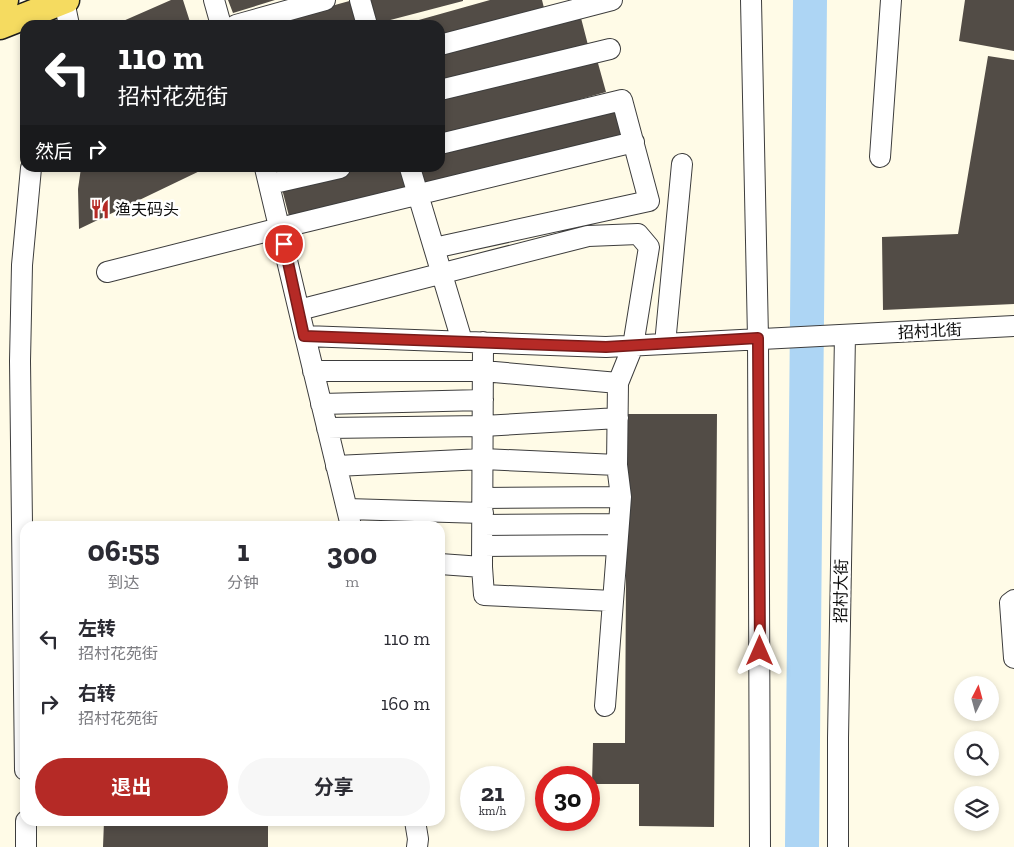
<!DOCTYPE html>
<html lang="zh">
<head>
<meta charset="utf-8">
<style>
  :root { --surface:#fff; --page:#f7f7f7; --text:#2b2b33; --muted:#7c7c81; --accent:#b52a26 }
  body { margin:0; font-family:"Zilla Slab","Noto Sans SC",serif; background:var(--page); color:var(--text); height:100vh; display:flex; flex-direction:column; font-size:19px; white-space:nowrap }
  * { box-sizing:border-box; margin:0 }
  p { font-size:16px; color:var(--muted) }
  .icon { flex:none; width:28px; height:28px; fill:none; stroke:currentColor; stroke-width:2; stroke-linecap:round; stroke-linejoin:round }
  .map { position:relative; flex:1; overflow:hidden }
  .sheet { position:absolute; left:20px; top:521px; width:425px; height:305px; display:flex; flex-direction:column; background:var(--surface); border-radius:15px; box-shadow:0 2px 8px #0003 }
  .sheet>* { flex:none }
  .banner { position:absolute; left:20px; top:20px; width:425px; height:152px; border-radius:15px; box-shadow:0 2px 8px #0003; background:#202124; color:#fff; overflow:hidden }
  .needle { width:32px; rotate:6deg }
  .buttons { position:absolute; left:954px; top:676px; display:grid; gap:10px }
  .buttons a { display:grid; place-items:center; width:45px; height:45px; border-radius:50%; background:var(--surface); box-shadow:0 2px 8px #0003; font-size:25px }
  .speed { position:absolute; left:460px; top:766px; display:flex; gap:10px; font-size:25px; font-weight:700; text-align:center }
  .speed>* { display:grid; place-content:center; width:65px; height:65px; border-radius:50%; background:var(--surface); box-shadow:0 2px 8px #0003; line-height:1 }
  .speed small { font-size:12px; font-weight:400 }
  .speed .limit { border:8px solid #d22; background:#fff; color:#111 }
  .pin { position:absolute; display:grid; place-items:center; width:42px; height:42px; color:#fff; margin:-21px; border:2px solid #fff; border-radius:50%; box-shadow:0 1px 5px #0007 }
  .me { position:absolute; width:55px; margin:-28px; rotate:0deg; stroke-linejoin:round; filter:drop-shadow(0 0 4px #0008) }
  .turn { display:flex; align-items:center; gap:18px; height:105px; padding:0 15px; font-size:22px }
  .turn .icon { width:65px; height:65px; stroke-width:2.5 }
  .turn b { display:block; font-size:35px; line-height:42px }
  .then { display:flex; align-items:center; height:48px; padding:0 15px; background:#0003; gap:10px; font-size:19px }
  .eta { display:flex; justify-content:space-evenly; align-items:center; height:85px; text-align:center }
  .eta b { font-size:30px; font-weight:700; line-height:35px }
  .primary-button { display:flex; gap:10px; margin-top:auto; padding:10px 15px }
  .primary-button a { flex:1; height:58px; border-radius:30px; background:var(--accent); color:#fff; font-size:20px; font-weight:700; line-height:58px; text-align:center }
  .primary-button a+a { background:var(--page); color:var(--text) }
  ul { padding:0; list-style:none }
  li { display:flex; align-items:center; gap:15px; height:65px; padding:0 15px }
  li div { flex:1 }
  li b { display:block; font-size:19px }
  li em { font-style:normal }
  .map>svg:first-child { display:block }
  .lines { fill:none; stroke-linecap:round; stroke-linejoin:round }
  .river { stroke:#add5f4; stroke-width:34 }
  .building { fill:#524c46 }
  .minor-casing { stroke:#3d3d3d; stroke-width:22 }
  .major-casing { stroke:#1b1b1b; stroke-width:29 }
  .minor { stroke:#fff; stroke-width:20 }
  .major { stroke:#f5db60; stroke-width:26 }
  .route-casing { stroke:#761b19; stroke-width:12 }
  .route { stroke:#b52a26; stroke-width:9 }
  .labels { text-anchor:middle; dominant-baseline:central; stroke-width:5; stroke-linejoin:round; paint-order:stroke }
  .poi-label { font-size:16px; fill:#0a0a0a; stroke:#fff; text-anchor:start }
  .street-label { font-size:16px; fill:#0a0a0a; stroke:#fff }
</style>
</head>
<body>
<div class="map">
<svg width="1014" height="847" viewBox="0 0 1014 847">
  <rect width="100%" height="100%" fill="#fffbe7"/>
  <g class="lines">
    <path class="river" d="M802,847L810,0"/>
  </g>
  <path class="building" d="M171,0H183L191,25H114Z
    M228,0H275L233,13Z
    M353,0L359,24L266,25V24Z
    M368,0H463V1L375,24Z
    M490,0H542L544,8L440,37V25H401Z
    M965,0H1014V51L959,41Z
    M581,18L588,45L440,81V52Z
    M596,56L606,92L440,138V99Z
    M988,56L1014,60V304L883,310L882,237L958,234Z
    M615,107L623,135L423,188L418,168H440V153Z
    M81,168H206L79,229L78,189Z
    M365,168H401L407,191L290,220L282,189Z
    M627,414H717L714,827L639,826V784H592L593,743H625Z
    M104,821H249L268,824V847H103Z"/>
  <g class="lines">
    <defs>
      <path id="minor" d="M214,0L221,25
        M360,0L367,25
        M751,0L758,338L760,847
        M64,1L69,25
        M236,25L325,0
        M440,45L612,0
        M440,90L610,49
        M880,157L891,0
        M265,168L305,336L606,347L1014,326
        M410,168L462,341
        M270,184L340,168
        M434,248L649,201L622,100L440,144
        M107,272L280,228L634,142
        M299,310L588,236L638,234L649,247L633,346L618,383L617,465L621,497L605,706
        M305,336L351,526
        M483,342L482,567L484,595L613,601
        M665,344L682,164
        M313,371H483L618,383
        M321,404L483,400
        M327,428L483,426L618,418
        M336,466L483,459L617,465
        M483,498L621,497
        M347,509L483,513
        M483,525L619,524
        M483,546L617,545
        M440,564L482,567
        M1014,600L1010,603L1014,658
        M25,770L20,361L22,265L31,168
        M26,821V847
        M415,821L418,839L417,847
        M838,847V738L845,335"/>
      <path id="major" d="M0,20L5,0
        M0,26L66,0"/>
    </defs>
    <use href="#minor" class="minor-casing"/>
    <use href="#major" class="major-casing"/>
    <use href="#minor" class="minor"/>
    <use href="#major" class="major"/>
  </g>
  <g class="lines">
    <defs>
      <path id="route" d="M284,244L304,336L606,347L758,338L760,651"/>
    </defs>
    <use href="#route" class="route-casing"/>
    <use href="#route" class="route"/>
  </g>
  <defs>
    <symbol id="restaurant-bare" viewBox="-9 -9 18 18"><path d="M-5-6h1v4h1v-4h1v4h1v-4h1v5L-1.5 .5V6h-2V.5L-5-1ZM5-6V6H3V1.5H1.5Q1.5-4 5-6Z" fill="#b52a26" stroke="#fff" stroke-width="2.5" paint-order="stroke"/></symbol>
  </defs>
  <g fill-rule="evenodd">
    <use href="#restaurant-bare" x="86" y="195" width="28" height="28"/>
  </g>
  <g class="labels">
    <g class="poi-label">
      <text x="115" y="209">渔夫码头</text>
    </g>
    <g class="street-label">
      <text transform="translate(930 331) rotate(-3)">招村北街</text>
      <text transform="translate(841 591) rotate(-89)">招村大街</text>
    </g>
  </g>
</svg>
<div class="buttons">
<a><svg class="needle" viewBox="-14 -14 28 28"><path d="M0-13l5 13h-10z" fill="#e53935"/><path d="M0 13l5-13h-10z" fill="#7c7c81"/></svg></a>
<a><svg class="icon" aria-label="search" viewBox="0 0 24 24"><circle cx="10" cy="10" r="6"/><path d="M15 15l6 6"/></svg></a>
<a><svg class="icon" aria-label="layers" viewBox="0 0 24 24"><path d="M12 4l9 5-9 5-9-5zM3 14l9 5 9-5"/></svg></a>
</div>
<div class="speed"><div>21<small>km/h</small></div><div class="limit">30</div></div>
<div class="pin" style="left:284px;top:244px;background:#d93025"><svg class="icon" aria-label="arrive" viewBox="0 0 24 24"><path d="M6 21V4h12l-3 4 3 4H6"/></svg></div>
<svg class="me" style="left:760px;top:651px" viewBox="-20 -20 40 40"><path d="M0-17L14 15 0 8-14 15z" fill="#b52a26" stroke="#fff" stroke-width="4"/></svg>
<div class="banner">
<div class="turn"><svg class="icon" aria-label="left" viewBox="0 0 24 24"><path d="M17 20v-9H6M10 6l-5 5 5 5"/></svg><div><b>110 m</b>招村花苑街</div></div>
<div class="then">然后<svg class="icon" aria-label="right" viewBox="0 0 24 24"><path d="M7 20v-9h11M14 6l5 5-5 5"/></svg></div>
</div>
<section class="sheet">
<div class="eta">
<div><b>06:55</b><p>到达</p></div>
<div><b>1</b><p>分钟</p></div>
<div><b>300</b><p>m</p></div>
</div>
<ul>
<li><svg class="icon" aria-label="left" viewBox="0 0 24 24"><path d="M17 20v-9H6M10 6l-5 5 5 5"/></svg><div><b>左转</b><p>招村花苑街</p></div><em>110 m</em></li>
<li><svg class="icon" aria-label="right" viewBox="0 0 24 24"><path d="M7 20v-9h11M14 6l5 5-5 5"/></svg><div><b>右转</b><p>招村花苑街</p></div><em>160 m</em></li>
</ul>
<div class="primary-button"><a>退出</a><a>分享</a></div>
</section>
</div>
</body>
</html>
